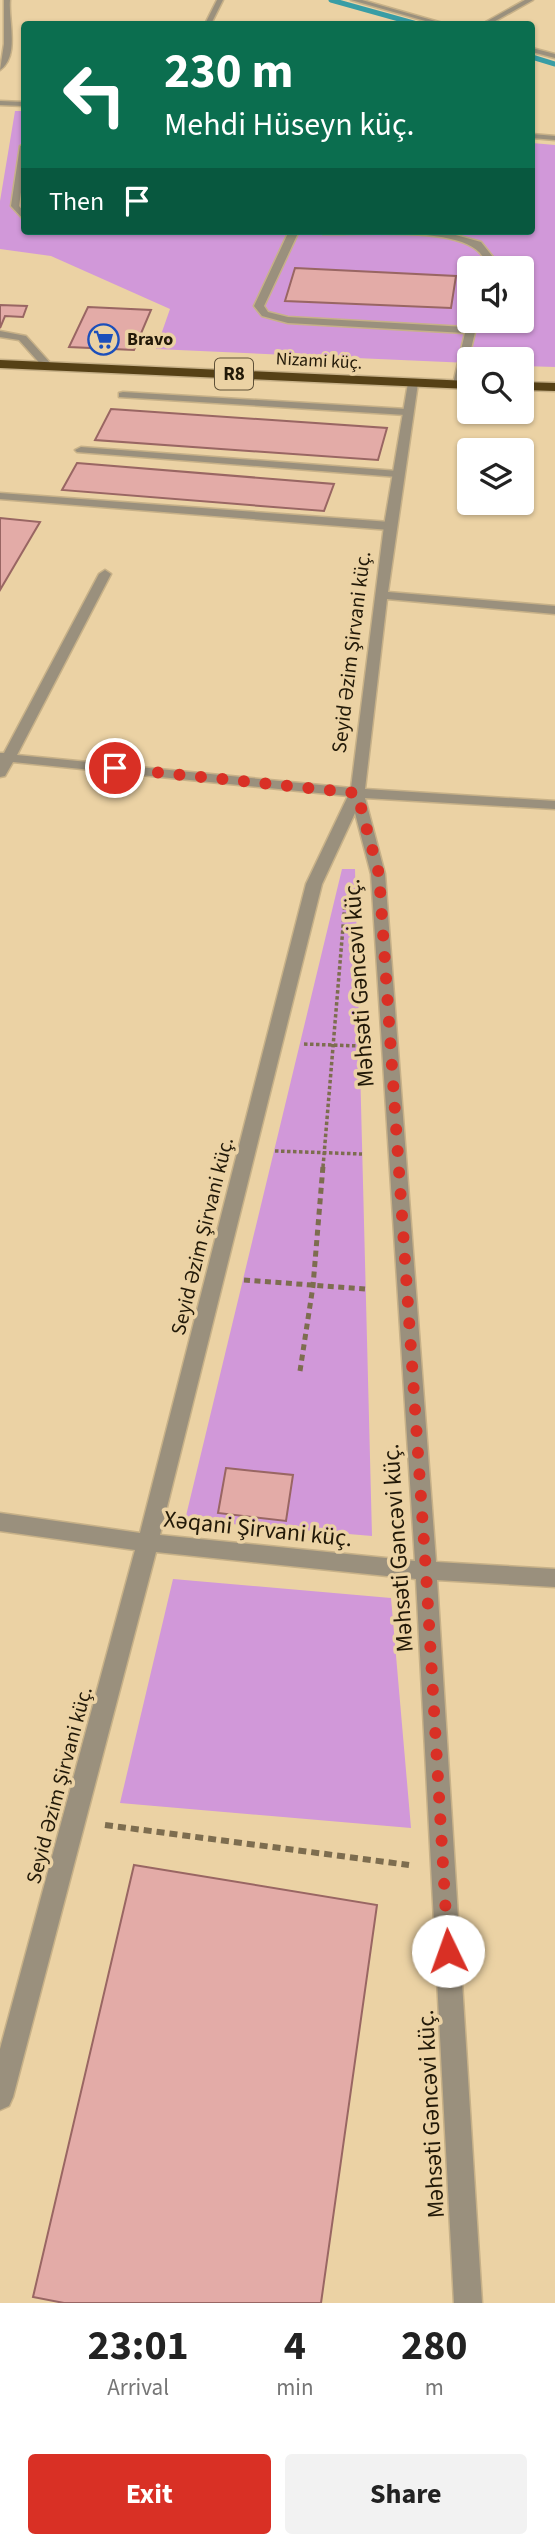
<!DOCTYPE html>
<html lang="en">
<head>
<meta charset="utf-8">
<style>
  :root { --surface:#fff; --page:#f2f2f2; --text:#222; --muted:#767676; --accent:#d93025 }
  body { margin:0; font-family:"Source Sans 3",sans-serif; background:var(--page); color:var(--text); height:100vh; display:flex; flex-direction:column; font-size:26px; white-space:nowrap }
  * { box-sizing:border-box; margin:0 }
  p { font-size:23px; color:var(--muted) }
  .icon { flex:none; width:38px; height:38px; fill:none; stroke:currentColor; stroke-width:2; stroke-linecap:round; stroke-linejoin:round }
  .map { position:relative; height:2303px; overflow:hidden }
  .drawer { display:flex; flex-direction:column; background:var(--surface); flex:1 }
  .drawer>* { flex:none }
  .guide { position:absolute; left:21px; top:21px; width:514px; height:214px; border-radius:7px; box-shadow:0 2px 5px #0004; background:#0b6e4f; color:#fff; overflow:hidden }
  .buttons { position:absolute; left:457px; top:256px; display:grid; gap:14px }
  .buttons a { display:grid; place-items:center; width:77px; height:77px; border-radius:7px; background:var(--surface); box-shadow:0 2px 5px #0004; font-size:35px }
  .pin { position:absolute; display:grid; place-items:center; width:60px; height:60px; color:#fff; margin:-30px; border:4px solid #fff; border-radius:50%; box-shadow:0 2px 7px #0007 }
  .me { position:absolute; width:77px; margin:-38px; rotate:357deg; stroke-linejoin:round; filter:drop-shadow(0 0 5px #0008) }
  .turn { display:flex; align-items:center; gap:24px; height:147px; padding:0 28px; font-size:32px }
  .turn .icon { width:91px; height:91px; stroke-width:2.5 }
  .turn b { display:block; font-size:49px; line-height:60px }
  .then { display:flex; align-items:center; height:66px; padding:0 28px; background:#0003; gap:14px; font-size:26px }
  .eta { display:flex; justify-content:space-evenly; align-items:center; height:119px; text-align:center }
  .eta b { font-size:42px; font-weight:700; line-height:49px }
  .action { display:flex; gap:14px; margin-top:auto; padding:14px 28px }
  .action a { flex:1; height:80px; border-radius:7px; background:var(--accent); color:#fff; font-size:28px; font-weight:700; line-height:80px; text-align:center }
  .action a+a { background:var(--page); color:var(--text) }
  .map>svg:first-child { display:block }
  .green { fill:#d198d9; fill-rule:evenodd }
  .lines { fill:none; stroke-linecap:round; stroke-linejoin:round }
  .stream { stroke:#399da5; stroke-width:5 }
  .building { fill:#e3aba7; stroke:#996663; stroke-width:2 }
  .lane-casing { stroke:#c7b188; stroke-width:3 }
  .street-casing { stroke:#c7b188; stroke-width:3 }
  .highway-casing { stroke:#c7b188; stroke-width:3 }
  .path-far2 { stroke:#7d6d4f; stroke-width:3.5; stroke-dasharray:3.5 2.5; stroke-linecap:butt }
  .path-far1 { stroke:#7d6d4f; stroke-width:5; stroke-dasharray:6 4.5; stroke-linecap:butt }
  .path { stroke:#7d6d4f; stroke-width:6; stroke-dasharray:8 5; stroke-linecap:butt }
  .lane { fill:#9a907d; fill-rule:evenodd }
  .street { fill:#9a907d; fill-rule:evenodd }
  .highway { fill:#564116; fill-rule:evenodd }
  .route { stroke:#d93025; stroke-width:12; stroke-dasharray:0 21.6 }
  .labels { text-anchor:middle; dominant-baseline:central; stroke-width:7; stroke-linejoin:round; paint-order:stroke }
  .far-poi-label { font-size:18px; font-weight:bold; fill:#221908; stroke:#ebd2a4; text-anchor:start }
  .far-street-label { font-size:18px; fill:#221908; stroke:#ebd2a4 }
  .shield { fill:#ebd2a4; stroke:#5e5037; stroke-width:2 }
  .shield-label { font-size:19px; font-weight:bold; fill:#221908 }
  .street-label { font-size:21px; fill:#221908; stroke:#ebd2a4 }
  .near-street-label { font-size:24px; fill:#221908; stroke:#ebd2a4 }
</style>
</head>
<body>
<div class="map">
<svg width="555" height="2303" viewBox="0 0 555 2303">
  <rect width="100%" height="100%" fill="#ebd2a4"/>
  <path class="green" d="M15,111H24V231H532V143L555,145V367L522,366V359H469V363L156,349L170,309L51,256L0,249V201ZM469,268H522V320H469Z
    M342,869H355L372,1536L185,1520Z
    M173,1579L391,1598L411,1828L120,1803Z"/>
  <g class="lines">
    <path class="stream" d="M331,0L417,24
      M532,57L555,64"/>
  </g>
  <path class="building" d="M295,268L456,276L451,308L285,301Z
    M0,305L27,306L23,317L5,316L0,328Z
    M88,307L151,310L134,350L69,347Z
    M111,409L387,428L378,460L95,440Z
    M77,463L334,484L324,511L62,490Z
    M0,518L40,522L0,590Z
    M226,1468L293,1475L286,1521L218,1513Z
    M134,1865L377,1905L321,2303H64L33,2297Z"/>
  <g class="lines">
    <defs>
      <path id="lane" d="M24,144V171L19,206L24,212V220L11,206L20,146Z
        M289,231H299L264,306L268,312L288,317L466,327L469,319L478,320L462,386L453,384L465,333L288,323L262,316L254,306Z
        M318,231L452,234L481,242L493,257L490,268H480L483,257C465,225 358,235 323,234Z
        M0,331L26,336L53,366L44,368L19,340L0,337Z
        M123,392L406,409L411,412L406,415L119,397V393Z
        M81,447L398,471L404,474L398,477L77,452L75,450Z
        M0,493L390,522L396,526L390,530L0,499Z"/>
      <path id="street" d="M4,0H10C8,21 20,56 0,70L4,44Z
        M217,0H223L211,24H205Z
        M351,0H362L446,24H436Z
        M525,0H533L490,24H482Z
        M532,48L555,54V58L532,52Z
        M0,101L24,102V106L0,105Z
        M532,134L555,136V140L532,138Z
        M413,380L418,383L388,592L555,606V614L387,599L365,789L555,801V809L365,798L385,874L436,1562L555,1569V1587L437,1580L482,2303H454L416,1579L156,1552L13,2097L9,2106L0,2110V2049L135,1550L0,1531V1513L140,1533L306,884L348,796L13,762L5,776L0,777V753H4L99,574L105,570L111,574L17,755L351,788L384,526L408,383ZM355,813L371,874L415,1561L160,1535L322,884Z"/>
      <path id="highway" d="M0,360L469,381V389L0,368Z
        M522,382L555,383V391L522,390Z"/>
    </defs>
    <use href="#lane" class="lane-casing"/>
    <use href="#street" class="street-casing"/>
    <use href="#highway" class="highway-casing"/>
    <path class="path-far2" d="M304,1044L359,1046
      M275,1151L362,1154
      M323,1167L345,903H354"/>
    <path class="path-far1" d="M244,1280L365,1289
      M300,1371L313,1286L323,1166"/>
    <path class="path" d="M105,1825L409,1865"/>
    <use href="#lane" class="lane"/>
    <use href="#street" class="street"/>
    <use href="#highway" class="highway"/>
  </g>
  <g class="lines">
    <path class="route" d="M115,768L357,793L379,874L426,1572L448,1951"/>
  </g>
  <defs>
    <symbol id="supermarket-ring" viewBox="-11 -11 22 22"><circle r="9.5" fill="#ebd2a4" stroke="#1c4fbb" stroke-width="1.5"/><path d="M-6-5.5h2.5l.6 2H6L4.5 2H-2.5L-4.4-4H-6ZM-1.5 3.2a1.3 1.3 0 1 0 .1 0ZM3 3.2a1.3 1.3 0 1 0 .1 0Z" fill="#1c4fbb"/></symbol>
  </defs>
  <g fill-rule="evenodd">
    <use href="#supermarket-ring" x="86" y="322" width="35" height="35"/>
  </g>
  <g class="labels">
    <g class="far-poi-label">
      <text x="127" y="339">Bravo</text>
    </g>
    <g class="far-street-label">
      <text transform="translate(319 361) rotate(3)">Nizami küç.</text>
    </g>
    <rect class="shield" x="215" y="358.5" width="38" height="31" rx="5"/>
    <g class="shield-label">
      <text x="234" y="374">R8</text>
    </g>
    <g class="street-label">
      <text transform="translate(351 652) rotate(-83)">Seyid Əzim Şirvani küç.</text>
      <text transform="translate(202 1236) rotate(-76)">Seyid Əzim Şirvani küç.</text>
      <text transform="translate(59 1785) rotate(-75)">Seyid Əzim Şirvani küç.</text>
    </g>
    <g class="near-street-label">
      <text transform="translate(359 983) rotate(-94)">Məhsəti Gəncəvi küç.</text>
      <text transform="translate(258 1529) rotate(6)">Xəqani Şirvani küç.</text>
      <text transform="translate(398 1548) rotate(-94)">Məhsəti Gəncəvi küç.</text>
      <text transform="translate(431 2114) rotate(-93)">Məhsəti Gəncəvi küç.</text>
    </g>
  </g>
</svg>
<div class="buttons">
<a><svg class="icon" aria-label="sound" viewBox="0 0 24 24"><path d="M4 9h4l5-4v14l-5-4H4zM17 9q2 3 0 6"/></svg></a>
<a><svg class="icon" aria-label="search" viewBox="0 0 24 24"><circle cx="10" cy="10" r="6"/><path d="M15 15l6 6"/></svg></a>
<a><svg class="icon" aria-label="layers" viewBox="0 0 24 24"><path d="M12 4l9 5-9 5-9-5zM3 14l9 5 9-5"/></svg></a>
</div>
<div class="pin" style="left:115px;top:768px;background:#d93025"><svg class="icon" aria-label="arrive" viewBox="0 0 24 24"><path d="M6 21V4h12l-3 4 3 4H6"/></svg></div>
<svg class="me" style="left:448px;top:1951px" viewBox="-20 -20 40 40"><circle r="19" fill="#fff"/><path d="M0-13L10 11 0 6-10 11z" fill="#d93025"/></svg>
<div class="guide">
<div class="turn"><svg class="icon" aria-label="left" viewBox="0 0 24 24"><path d="M17 20v-9H6M10 6l-5 5 5 5"/></svg><div><b>230 m</b>Mehdi Hüseyn küç.</div></div>
<div class="then">Then<svg class="icon" aria-label="arrive" viewBox="0 0 24 24"><path d="M6 21V4h12l-3 4 3 4H6"/></svg></div>
</div>
</div>
<section class="drawer">
<div class="eta">
<div><b>23:01</b><p>Arrival</p></div>
<div><b>4</b><p>min</p></div>
<div><b>280</b><p>m</p></div>
</div>
<div class="action"><a>Exit</a><a>Share</a></div>
</section>
</body>
</html>
